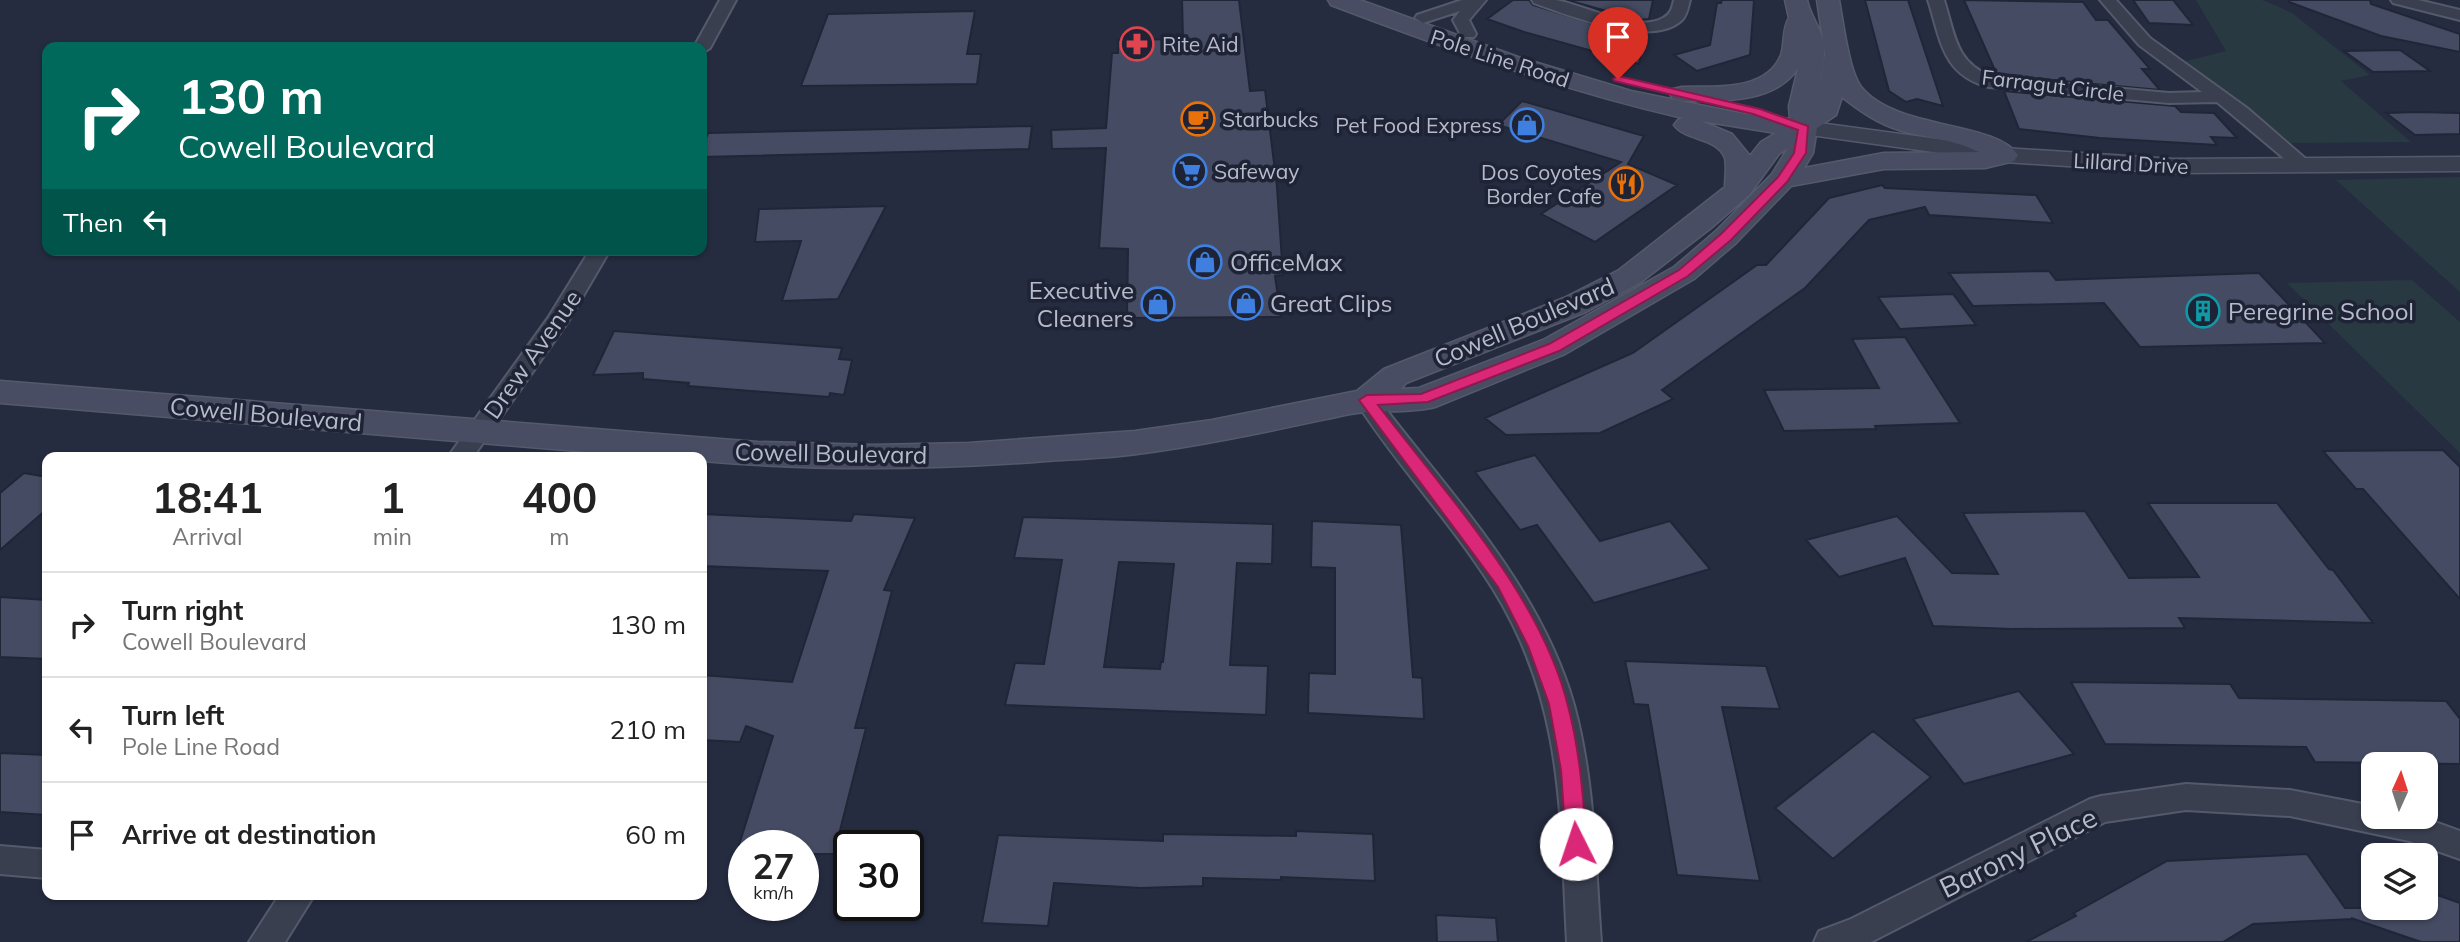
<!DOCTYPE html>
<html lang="en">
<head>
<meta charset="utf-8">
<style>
  :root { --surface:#fff; --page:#f6f6f6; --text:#222; --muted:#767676; --line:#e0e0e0 }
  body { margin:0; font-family:Mulish,sans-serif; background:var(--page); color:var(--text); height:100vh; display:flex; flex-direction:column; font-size:26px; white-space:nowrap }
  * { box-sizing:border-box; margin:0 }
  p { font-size:23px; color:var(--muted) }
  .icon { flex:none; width:38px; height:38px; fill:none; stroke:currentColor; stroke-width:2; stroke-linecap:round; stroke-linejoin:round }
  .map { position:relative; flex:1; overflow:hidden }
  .sheet { position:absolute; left:42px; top:452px; width:665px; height:448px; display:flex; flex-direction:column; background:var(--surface); border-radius:14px; box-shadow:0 2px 5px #0004 }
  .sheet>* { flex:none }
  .banner { position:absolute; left:42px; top:42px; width:665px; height:214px; border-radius:14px; box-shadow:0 2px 5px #0004; background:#00695c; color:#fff; overflow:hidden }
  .needle { width:46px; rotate:3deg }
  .buttons { position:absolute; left:2361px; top:752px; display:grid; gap:14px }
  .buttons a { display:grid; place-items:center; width:77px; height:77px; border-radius:14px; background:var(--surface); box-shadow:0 2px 5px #0004; font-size:35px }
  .speed { position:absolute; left:728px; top:830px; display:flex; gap:14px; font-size:35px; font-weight:700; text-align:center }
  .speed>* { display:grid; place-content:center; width:91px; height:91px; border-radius:50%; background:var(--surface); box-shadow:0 2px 5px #0004; line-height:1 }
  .speed small { font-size:18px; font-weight:400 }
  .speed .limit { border:4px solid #111; border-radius:10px; background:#fff; color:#111 }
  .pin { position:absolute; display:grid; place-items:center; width:60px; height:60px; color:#fff; margin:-72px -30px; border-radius:50% 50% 50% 0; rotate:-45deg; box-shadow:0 0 7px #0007 }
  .pin .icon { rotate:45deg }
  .me { position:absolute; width:77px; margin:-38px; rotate:356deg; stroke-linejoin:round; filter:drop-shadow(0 0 5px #0008) }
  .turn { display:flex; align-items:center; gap:24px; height:147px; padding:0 21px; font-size:32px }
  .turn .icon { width:91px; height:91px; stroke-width:2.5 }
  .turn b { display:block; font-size:49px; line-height:60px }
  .then { display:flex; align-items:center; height:66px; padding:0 21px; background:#0003; gap:14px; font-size:26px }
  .eta { display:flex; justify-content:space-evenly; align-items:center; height:119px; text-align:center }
  .eta b { font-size:42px; font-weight:700; line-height:49px }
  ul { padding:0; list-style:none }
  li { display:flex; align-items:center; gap:21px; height:105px; padding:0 21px; border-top:2px solid var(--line) }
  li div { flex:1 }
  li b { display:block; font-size:26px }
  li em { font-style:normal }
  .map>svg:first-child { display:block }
  .green { fill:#283941 }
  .building { fill:#454b62; stroke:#202637; stroke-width:2; fill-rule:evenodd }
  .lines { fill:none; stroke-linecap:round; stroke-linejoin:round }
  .minor-casing { stroke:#545a6a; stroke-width:4 }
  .tertiary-casing { stroke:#545a6a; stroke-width:3 }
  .secondary-casing { stroke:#545a6a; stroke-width:3 }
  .minor { fill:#3a3f50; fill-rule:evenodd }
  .tertiary { fill:#3a3f50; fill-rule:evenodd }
  .secondary { fill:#484d63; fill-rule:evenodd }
  .route { fill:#db2777; stroke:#8e194d; stroke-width:2 }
  .labels { text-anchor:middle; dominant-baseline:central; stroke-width:7; stroke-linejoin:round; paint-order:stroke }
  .far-poi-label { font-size:21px; fill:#b6baca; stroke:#1e2435; text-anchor:start }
  .far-street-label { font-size:21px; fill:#b6baca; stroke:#1e2435 }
  .poi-label { font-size:24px; fill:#b6baca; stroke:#1e2435; text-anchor:start }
  .street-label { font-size:24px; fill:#b6baca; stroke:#1e2435 }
  .near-street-label { font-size:28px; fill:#b6baca; stroke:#1e2435 }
</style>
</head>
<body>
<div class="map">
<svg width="2460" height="942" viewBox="0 0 2460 942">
  <rect width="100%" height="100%" fill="#252c40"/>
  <path class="green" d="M2196,0H2262L2277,6L2292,13L2370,75L2341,81L2411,142L2291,143L2238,99L2182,62L2226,51Z
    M2460,177V292L2336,180Z
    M2412,280L2460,322V453L2287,283Z"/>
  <path class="building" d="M1182,0H1239L1250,91L1265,90L1277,187L1283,275L1275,276L1281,317L1127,318L1128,249L1099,248L1106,148L1052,149L1051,130L1106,128L1112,53H1118V40L1183,39Z
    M1513,0H1529L1533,5L1609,29L1645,34L1639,64L1524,32L1487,19Z
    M1567,0H1653L1649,19L1639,20Z
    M1722,0H1754L1750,55L1697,71L1674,55L1710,45L1717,3H1721Z
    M1865,0H1908L1943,106L1917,99L1906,102L1889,91Z
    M1964,0L2083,2L2096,20H2108L2150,69H2142L2160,90L1997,75Z
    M2133,0H2173L2193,25L2149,23Z
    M2290,0H2370L2371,4L2460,34V52L2381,36L2289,2Z
    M975,11L967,54H981L977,84L801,86L828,14Z
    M2400,50L2430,71L2373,72L2344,51Z
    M2004,91L2175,106L2181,112L2214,113L2237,138L2211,137L2217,145L2100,138L2019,129Z
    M1522,101L1644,136L1628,164L1677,185L1595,242L1541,214L1621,162L1498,125Z
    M2417,112L2460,113V134L2415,135L2386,113Z
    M1032,126L1029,149L702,157V148L708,133Z
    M1882,185L1885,188L2036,195L2053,223L1929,215L1925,207L1869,220L1805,288L1662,390L1673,399L1600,433L1506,435L1485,418L1633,353L1757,265H1766L1829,198Z
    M886,206L838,299L782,301L801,241L755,242L759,209Z
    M2049,271L2056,280L2259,273L2325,343L2140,347L2104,303L1973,306L1949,273Z
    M1953,294L1976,325L1900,329L1878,297Z
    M614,331L842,348L839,359L852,360L844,395L830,393L829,397L688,386L689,383L643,379V373L593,375Z
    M1905,337L1960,423L1875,426L1876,429L1784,431L1764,390L1879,388L1852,339Z
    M2443,450L2460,467V599L2363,489H2356L2323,451Z
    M1535,455L1600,541L1670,521L1710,569L1594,603L1537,525L1520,530L1475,472Z
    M24,473L47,477V509L0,550V493Z
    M2148,503H2277L2329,569L2333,570L2373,623L2179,618L2185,628L2012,629L1933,626L1905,558L1839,577L1806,540L1897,516L1952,573L1998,574L1963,513L2085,511L2129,578L2199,577Z
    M702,514L851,521L854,514L915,518L884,590L892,591L855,728H866L834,854H803V845H739L773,736L746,726L740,742L702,740V675L792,682L828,571L702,566Z
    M1023,517L1273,524L1272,564L1237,563L1230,665L1268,666L1266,715L1005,705L1015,663L1044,664L1062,560L1014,558ZM1119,562L1174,564L1163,662H1161L1160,669L1104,667Z
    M1312,521L1401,525L1413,677L1422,678L1424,719L1308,713L1309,673L1335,674V568L1311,567Z
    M0,597L47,600V659L0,657Z
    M1625,661L1766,666L1780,709L1722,707L1760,881L1677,875L1648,705L1634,704Z
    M2071,682L2230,684L2239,698L2446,701L2460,719V764L2315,762L2306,747L2105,744Z
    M2019,691L2074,754L1964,784L1913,719Z
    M1873,731L1931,777L1833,859L1775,808Z
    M0,753L47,755V815L0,812Z
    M1296,831L1373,834L1375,881L1281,877V880L1203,878V886L1141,888L1054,883L1048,926L982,923L998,835L1163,841V834L1296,836Z
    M2307,854L2345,908H2426V891L2460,903V942H2421L2351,918L2352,919L2253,924L2223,942H2026L2076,916L2074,913L2167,861Z
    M1436,915L1496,918L1498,942H1437Z"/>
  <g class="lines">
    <defs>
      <path id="minor" d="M720,0H736L710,48L702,53V47H694Z
        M1462,0H1486L1469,20L1476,34L1474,37H1462L1453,20L1460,11L1423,23L1415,18L1417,15Z
        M1532,0C1539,0 1547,0 1555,0C1584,4 1635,34 1663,18C1671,14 1672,8 1674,0H1690C1688,7 1687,15 1682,20C1652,49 1568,15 1534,3Z
        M1928,0H1944C1955,35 1955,62 1992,77L2169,93L2202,92L2139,45L2100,0H2116L2150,38L2247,108L2315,167L2313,171H2299L2217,102L2169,103L1989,87C1942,75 1941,40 1928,0Z
        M2391,0H2418L2460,10V20L2393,3Z
        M590,250H610L569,320L473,457H448L548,318Z
        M1367,392L1375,395C1448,492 1540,585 1574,705C1595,782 1595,863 1601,942H1567C1560,813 1564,703 1493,589C1452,523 1397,466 1355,400L1359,395Z
        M2186,784L2290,790L2373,806V817H2421L2460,831V859L2409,841L2290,816L2186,810L2105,822L1871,942H1814L1819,931L1851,919L2090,799L2101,796Z
        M0,846L47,850V878L0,874Z
        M280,894H315L285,942H249Z"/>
      <path id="tertiary" d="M1804,121L2005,148L2174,159L2460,157V171L2174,173L2005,162L1796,133L1792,128L1796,123Z"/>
      <path id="secondary" d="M1328,0H1360L1518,57L1631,91L1744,114L1790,119L1789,106L1798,68C1775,104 1720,101 1682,101L1673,99L1670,94L1673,89L1682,87C1714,86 1766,92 1781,55C1785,43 1782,28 1789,18L1785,0H1807C1810,15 1820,27 1823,41C1827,62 1818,86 1815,107L1825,54L1817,0H1839C1843,21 1849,73 1862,88C1897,130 1995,121 2018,155L2014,161L1985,168L1884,169L1791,186L1736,243L1694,279L1565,354L1435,407C1407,414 1378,409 1350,414C1279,429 1208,445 1137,454C1107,458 1076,459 1046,461C931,470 817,471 702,461V457H649L0,403V381L758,442L873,445L969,443L1135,431L1212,420L1357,391L1384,369L1564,298L1619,270L1725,187C1725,179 1727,166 1725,158C1717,137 1685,141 1674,125L1678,120L1683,118C1562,90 1447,49 1331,5ZM1842,97C1860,111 1877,123 1899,130C1925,138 1954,139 1979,152L1884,153L1804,168L1813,153L1817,128L1836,115ZM1701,121L1776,133L1761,142L1750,156L1732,134ZM1788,148L1772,174L1716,231L1674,267L1543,340L1419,388L1401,389L1406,383L1586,312L1641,282L1711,228L1749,195L1779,154Z"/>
    </defs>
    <use href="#minor" class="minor-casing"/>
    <use href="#tertiary" class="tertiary-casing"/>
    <use href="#secondary" class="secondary-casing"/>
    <use href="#minor" class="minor"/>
    <use href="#tertiary" class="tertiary"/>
    <use href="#secondary" class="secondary"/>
  </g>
  <path class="route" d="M1618,76L1760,109L1808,126L1806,153L1787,182L1731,240L1688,276L1559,351L1428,402L1378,405C1446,494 1541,596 1568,706C1580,751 1583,797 1587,844L1584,850L1576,853L1569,850L1566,844L1561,770L1549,704L1528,646L1498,587L1359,400L1367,395L1421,394L1549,344L1679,270L1721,234L1778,177L1794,153L1798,130L1753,114L1614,81L1613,79Z"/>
  <defs>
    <symbol id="pharmacy-ring" viewBox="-11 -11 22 22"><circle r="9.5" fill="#1e2435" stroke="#e0444e" stroke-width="1.5"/><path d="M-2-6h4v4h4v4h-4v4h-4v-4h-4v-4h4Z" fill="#e0444e"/></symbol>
    <symbol id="cafe-ring" viewBox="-11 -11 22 22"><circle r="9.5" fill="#1e2435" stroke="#e8710a" stroke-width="1.5"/><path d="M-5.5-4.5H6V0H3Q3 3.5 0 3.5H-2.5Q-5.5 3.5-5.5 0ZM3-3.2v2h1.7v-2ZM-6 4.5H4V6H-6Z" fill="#e8710a"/></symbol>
    <symbol id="shop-ring" viewBox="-11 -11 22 22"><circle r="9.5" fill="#1e2435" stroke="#3f7fe0" stroke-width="1.5"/><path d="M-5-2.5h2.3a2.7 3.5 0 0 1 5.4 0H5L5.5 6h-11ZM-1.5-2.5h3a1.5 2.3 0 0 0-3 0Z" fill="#3f7fe0"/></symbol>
    <symbol id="supermarket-ring" viewBox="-11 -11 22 22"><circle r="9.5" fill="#1e2435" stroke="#3f7fe0" stroke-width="1.5"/><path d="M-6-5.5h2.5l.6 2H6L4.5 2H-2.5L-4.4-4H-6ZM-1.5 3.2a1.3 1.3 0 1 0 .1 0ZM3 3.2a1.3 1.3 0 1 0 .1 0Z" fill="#3f7fe0"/></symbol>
    <symbol id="restaurant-ring" viewBox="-11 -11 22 22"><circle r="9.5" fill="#1e2435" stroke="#e8710a" stroke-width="1.5"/><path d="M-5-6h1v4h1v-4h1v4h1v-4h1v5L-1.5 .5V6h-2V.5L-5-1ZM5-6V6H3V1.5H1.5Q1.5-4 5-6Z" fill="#e8710a"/></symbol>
    <symbol id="building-ring" viewBox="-11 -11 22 22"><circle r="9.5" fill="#1e2435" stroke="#0f9aa8" stroke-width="1.5"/><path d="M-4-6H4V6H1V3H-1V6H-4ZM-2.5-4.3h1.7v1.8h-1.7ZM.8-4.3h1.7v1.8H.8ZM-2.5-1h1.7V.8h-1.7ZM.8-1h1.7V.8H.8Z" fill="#0f9aa8"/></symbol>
  </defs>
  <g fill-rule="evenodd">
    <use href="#pharmacy-ring" x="1118" y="25" width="38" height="38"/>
    <use href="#cafe-ring" x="1179" y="100" width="38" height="38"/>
    <use href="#shop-ring" x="1508" y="106" width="38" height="38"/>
    <use href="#supermarket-ring" x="1171" y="152" width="38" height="38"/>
    <use href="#restaurant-ring" x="1607" y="165" width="38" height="38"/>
    <use href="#shop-ring" x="1186" y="243" width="38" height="38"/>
    <use href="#shop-ring" x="1227" y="284" width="38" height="38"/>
    <use href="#shop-ring" x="1139" y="285" width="38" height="38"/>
    <use href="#building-ring" x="2184" y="292" width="38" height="38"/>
  </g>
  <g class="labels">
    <g class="far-poi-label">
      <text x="1162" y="44">Rite Aid</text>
      <text x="1222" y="119">Starbucks</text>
      <text x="1502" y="125" text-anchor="end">Pet Food Express</text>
      <text x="1214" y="171">Safeway</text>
      <text x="1602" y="172" text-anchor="end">Dos Coyotes<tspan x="1602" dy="24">Border Cafe</tspan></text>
    </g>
    <g class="far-street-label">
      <text transform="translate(1500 58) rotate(18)">Pole Line Road</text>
      <text transform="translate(2053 85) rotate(7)">Farragut Circle</text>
      <text transform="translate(2131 163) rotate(3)">Lillard Drive</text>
    </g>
    <g class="poi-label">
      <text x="1230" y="262">OfficeMax</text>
      <text x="1134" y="290" text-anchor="end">Executive<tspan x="1134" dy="28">Cleaners</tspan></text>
      <text x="1270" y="303">Great Clips</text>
      <text x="2228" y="311">Peregrine School</text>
    </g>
    <g class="street-label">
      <text transform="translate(1524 322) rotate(-23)">Cowell Boulevard</text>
      <text transform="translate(532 354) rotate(-55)">Drew Avenue</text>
      <text transform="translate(266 414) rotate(5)">Cowell Boulevard</text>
      <text transform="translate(831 453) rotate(1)">Cowell Boulevard</text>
    </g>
    <g class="near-street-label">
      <text transform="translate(2018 852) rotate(-26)">Barony Place</text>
    </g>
  </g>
</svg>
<div class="buttons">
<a><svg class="needle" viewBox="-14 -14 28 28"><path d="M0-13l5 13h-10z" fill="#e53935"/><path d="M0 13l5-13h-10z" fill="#767676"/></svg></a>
<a><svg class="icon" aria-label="layers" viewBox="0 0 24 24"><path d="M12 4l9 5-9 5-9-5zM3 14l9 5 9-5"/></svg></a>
</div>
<div class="speed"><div>27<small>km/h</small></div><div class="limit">30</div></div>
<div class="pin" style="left:1618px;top:79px;background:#d93025"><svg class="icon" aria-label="arrive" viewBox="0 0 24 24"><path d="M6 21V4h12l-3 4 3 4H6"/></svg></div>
<svg class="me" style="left:1576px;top:844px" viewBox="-20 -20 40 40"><circle r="19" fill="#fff"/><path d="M0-13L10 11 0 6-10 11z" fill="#db2777"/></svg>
<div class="banner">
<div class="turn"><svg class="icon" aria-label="right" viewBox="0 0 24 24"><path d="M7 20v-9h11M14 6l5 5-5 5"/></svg><div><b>130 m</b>Cowell Boulevard</div></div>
<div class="then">Then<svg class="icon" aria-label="left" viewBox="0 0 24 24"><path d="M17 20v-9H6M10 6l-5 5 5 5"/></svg></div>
</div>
<section class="sheet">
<div class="eta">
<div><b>18:41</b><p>Arrival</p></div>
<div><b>1</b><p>min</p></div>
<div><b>400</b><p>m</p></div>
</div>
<ul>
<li><svg class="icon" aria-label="right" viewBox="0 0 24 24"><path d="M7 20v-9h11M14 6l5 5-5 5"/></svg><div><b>Turn right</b><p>Cowell Boulevard</p></div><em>130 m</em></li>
<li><svg class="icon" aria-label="left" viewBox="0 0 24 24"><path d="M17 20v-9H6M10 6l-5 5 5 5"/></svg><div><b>Turn left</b><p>Pole Line Road</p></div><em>210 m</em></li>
<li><svg class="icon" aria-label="arrive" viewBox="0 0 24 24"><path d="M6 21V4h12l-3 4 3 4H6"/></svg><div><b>Arrive at destination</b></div><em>60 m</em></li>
</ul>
</section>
</div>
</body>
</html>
